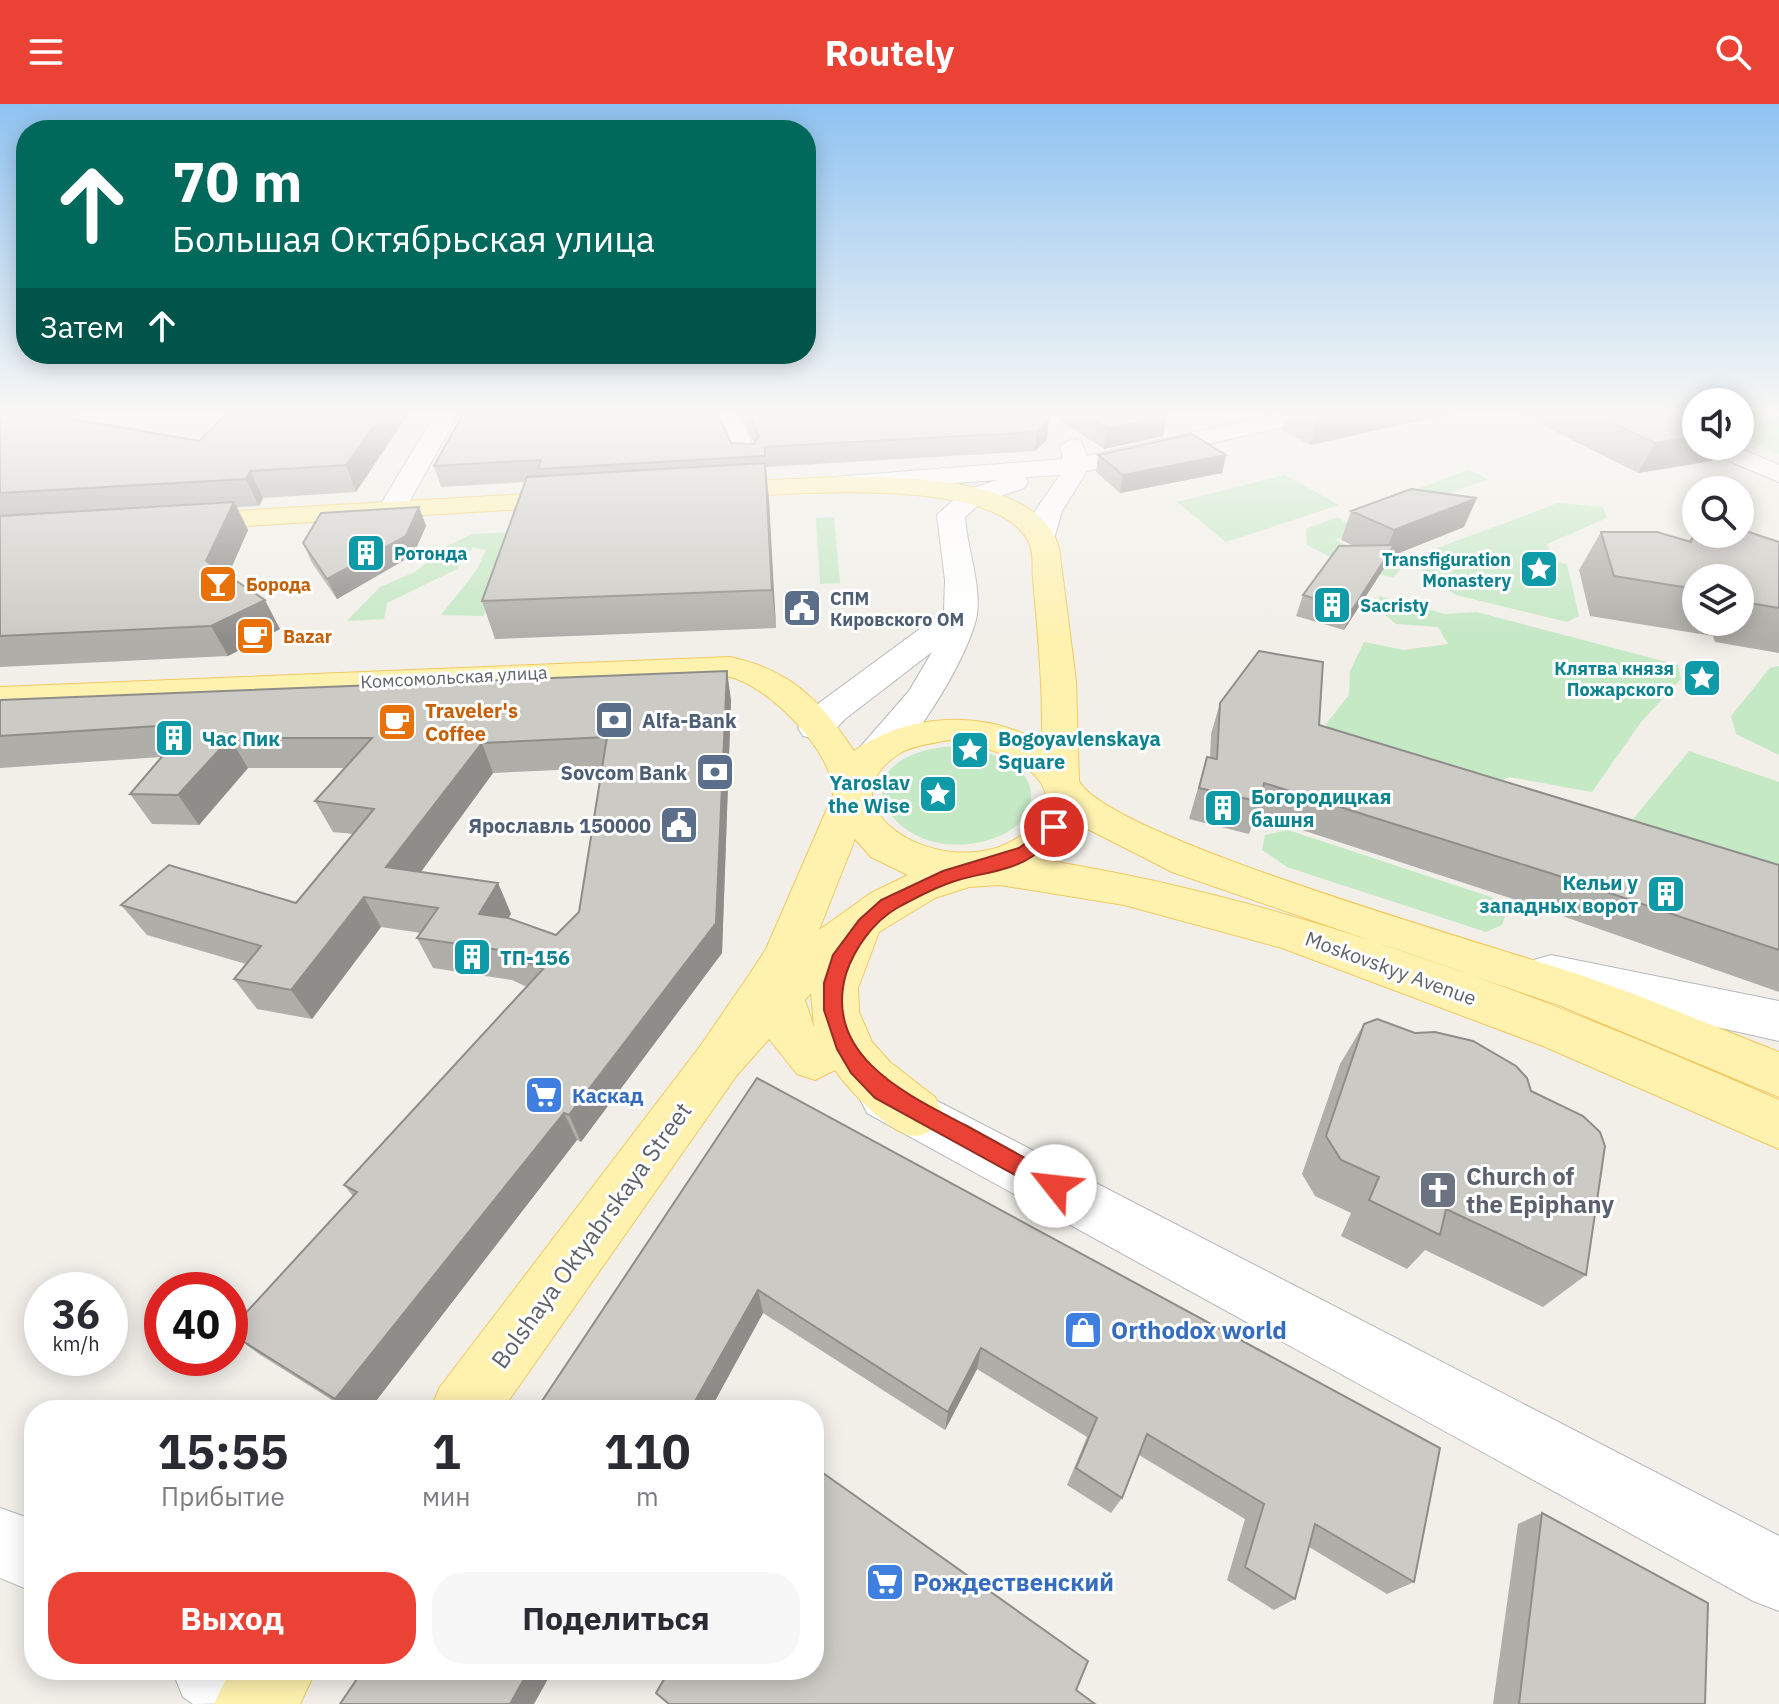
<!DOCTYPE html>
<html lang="ru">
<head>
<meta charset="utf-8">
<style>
  :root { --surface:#fff; --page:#f7f7f7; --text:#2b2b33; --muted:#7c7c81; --accent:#ea4335 }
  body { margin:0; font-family:"IBM Plex Sans",sans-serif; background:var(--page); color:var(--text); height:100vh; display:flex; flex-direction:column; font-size:30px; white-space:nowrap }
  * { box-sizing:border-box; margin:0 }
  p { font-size:26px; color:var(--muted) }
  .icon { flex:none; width:44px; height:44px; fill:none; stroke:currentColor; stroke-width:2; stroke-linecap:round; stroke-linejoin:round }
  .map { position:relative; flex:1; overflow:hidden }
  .drawer { position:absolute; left:24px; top:1296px; width:800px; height:280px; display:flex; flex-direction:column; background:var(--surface); border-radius:32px; box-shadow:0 4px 20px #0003 }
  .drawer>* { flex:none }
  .hud { position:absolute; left:16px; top:16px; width:800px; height:244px; border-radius:32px; box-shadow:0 4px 20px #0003; background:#00695c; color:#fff; overflow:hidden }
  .fabs { position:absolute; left:1682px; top:284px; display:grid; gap:16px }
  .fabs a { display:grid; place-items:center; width:72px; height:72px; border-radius:50%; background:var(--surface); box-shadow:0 4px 20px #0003; font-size:40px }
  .speed { position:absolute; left:24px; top:1168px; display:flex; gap:16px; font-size:40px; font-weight:700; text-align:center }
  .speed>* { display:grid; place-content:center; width:104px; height:104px; border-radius:50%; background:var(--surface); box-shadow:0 4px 20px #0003; line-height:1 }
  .speed small { font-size:20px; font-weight:400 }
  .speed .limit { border:12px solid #d22; background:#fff; color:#111 }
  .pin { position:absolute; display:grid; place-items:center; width:68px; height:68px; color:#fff; margin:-34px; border:4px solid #fff; border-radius:50%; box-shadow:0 2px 8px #0007 }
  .me { position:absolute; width:88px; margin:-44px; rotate:299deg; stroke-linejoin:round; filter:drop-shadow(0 0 6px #0008) }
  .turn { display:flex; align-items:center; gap:28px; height:168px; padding:0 24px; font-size:36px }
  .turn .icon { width:104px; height:104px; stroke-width:2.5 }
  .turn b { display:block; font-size:56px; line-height:68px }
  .then { display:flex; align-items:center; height:76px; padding:0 24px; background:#0003; gap:16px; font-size:30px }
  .eta { display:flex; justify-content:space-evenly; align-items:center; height:136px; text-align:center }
  .eta b { font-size:48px; font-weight:700; line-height:56px }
  .primary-button { display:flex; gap:16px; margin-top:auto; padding:16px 24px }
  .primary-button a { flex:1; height:92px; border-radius:32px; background:var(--accent); color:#fff; font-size:32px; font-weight:700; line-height:92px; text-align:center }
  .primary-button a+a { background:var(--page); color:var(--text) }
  header { display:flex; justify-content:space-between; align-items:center; height:104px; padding:0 24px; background:var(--accent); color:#fff; font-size:36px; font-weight:700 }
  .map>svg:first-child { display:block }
  .green { fill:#c5e8c5 }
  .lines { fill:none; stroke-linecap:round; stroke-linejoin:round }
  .minor-casing { stroke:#b5b8bc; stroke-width:2 }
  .major-casing { stroke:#f2c960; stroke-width:2 }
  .minor { fill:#fff; fill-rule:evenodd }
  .major { fill:#fff2af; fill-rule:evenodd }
  .wall { fill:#afaea9; fill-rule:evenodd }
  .shaded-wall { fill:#8f8d8a }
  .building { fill:#cccac5; stroke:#8f8d8a; stroke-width:2; fill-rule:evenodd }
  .route { fill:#ea4335; stroke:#982c22; stroke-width:2 }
  .labels { text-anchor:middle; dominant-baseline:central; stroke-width:6; stroke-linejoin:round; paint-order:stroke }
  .far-culture-label { font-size:18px; font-weight:bold; fill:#0d838f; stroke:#fff; text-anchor:start }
  .far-food-label { font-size:18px; font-weight:bold; fill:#c56008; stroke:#fff; text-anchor:start }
  .far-service-label { font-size:18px; font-weight:bold; fill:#4e5e75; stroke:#fff; text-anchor:start }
  .far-street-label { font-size:18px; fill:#5f6368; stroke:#fff }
  .food-label { font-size:20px; font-weight:bold; fill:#c56008; stroke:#fff; text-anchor:start }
  .service-label { font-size:20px; font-weight:bold; fill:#4e5e75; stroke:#fff; text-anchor:end }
  .culture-label { font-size:20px; font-weight:bold; fill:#0d838f; stroke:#fff; text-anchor:start }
  .street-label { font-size:20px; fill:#5f6368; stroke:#fff }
  .shop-label { font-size:20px; font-weight:bold; fill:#366cbe; stroke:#fff; text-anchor:start }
  .near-worship-label { font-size:24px; font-weight:bold; fill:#5b616d; stroke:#fff; text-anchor:start }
  .near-street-label { font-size:24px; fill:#5f6368; stroke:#fff }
  .near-shop-label { font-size:24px; font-weight:bold; fill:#366cbe; stroke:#fff; text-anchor:start }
</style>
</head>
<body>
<header><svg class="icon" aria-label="menu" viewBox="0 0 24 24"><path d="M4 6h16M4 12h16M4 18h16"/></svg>Routely<svg class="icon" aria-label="search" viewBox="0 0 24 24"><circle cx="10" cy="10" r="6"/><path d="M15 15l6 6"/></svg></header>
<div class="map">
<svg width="1779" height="1600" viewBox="0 0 1779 1600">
  <rect width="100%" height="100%" fill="#f1efe8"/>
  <path class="green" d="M1740,310H1779V350L1740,333Z
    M1469,366L1488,375L1374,417L1357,407Z
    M1285,371L1339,401L1226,438L1177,398Z
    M1558,399L1603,403L1607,414L1547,440L1553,457L1567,460L1579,512L1567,518L1456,491L1421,469L1432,446Z
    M834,413L840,479L820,480L816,414Z
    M1338,413L1355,426L1335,436L1382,458L1391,456L1404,461L1393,474L1340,458L1307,441L1306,425Z
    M518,428L494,495L483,512L441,511L476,467L486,446L473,443L457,465L387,499L384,515L347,517L380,483L415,468L447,442L472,430Z
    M1379,492L1445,510L1477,508L1678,561L1681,575L1641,618L1592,688L1509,673L1483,686L1338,642L1326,620L1349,591L1350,567L1364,538L1404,546L1448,540L1438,523L1396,520L1377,504Z
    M1779,562V651L1736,630L1731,612L1770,564Z
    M951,642C980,644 1039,658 1030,700C1027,716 1012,727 997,733C899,771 820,655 951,642Z
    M1689,647L1779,678V772L1624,726Z
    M1288,726L1494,794L1507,807L1502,821L1486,828L1287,763L1262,746L1265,731Z"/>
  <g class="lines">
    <defs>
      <path id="minor" d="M435,310H458L402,411H382L378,405Z
        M715,310H739L758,353L754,358H736Z
        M1276,310H1321L1310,317L1087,367L1062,407L1052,442H1032L1028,436L1035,407L1060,371L1025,373L1028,378L1024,384L981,399L965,413C967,445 981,478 977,510C973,543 915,645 884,658C876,662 869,660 861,657L855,649L909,587L932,548L845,615L829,632L816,635L803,632L798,624L819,599L944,507L945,476L937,411L963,387L997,376L843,387L830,379L834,373L1063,355L1060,342L1072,335L1081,337L1087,352Z
        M1702,342H1735L1779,361V378L1705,347Z
        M1551,851L1779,897V937L1534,882L1528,869L1534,856Z
        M885,970L1779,1432V1507L1753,1497L867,1009L859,993L867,977Z
        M0,1404L34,1416V1488L0,1474Z
        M172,1566H276L282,1571L294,1598L193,1600L183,1593Z"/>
      <path id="major" d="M836,373C896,373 1039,371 1059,444L1076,577L1079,677C1110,735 1509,846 1592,875C1655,897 1717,924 1779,948V993L1561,902L1172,768L1076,719L1062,740L1044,756C1298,796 1544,893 1779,996V1045L1543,942L1282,844L1124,801L1000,781L969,783L935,794L879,828L858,884L859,908L872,938L890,958L935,993L942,1009L935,1025C930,1027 922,1032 917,1032C892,1033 848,985 835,966L815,976L797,970L769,935L737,971L502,1306H430L440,1283L701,941L749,871L766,845L833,691C836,650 769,582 730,573L0,605V583L730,553C791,566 820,596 854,647C909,609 983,605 1042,639C1043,584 1038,530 1033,475C1032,464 1034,449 1029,439C998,368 775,391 710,395L701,393L697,387L701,381L710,379ZM949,636C993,640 1090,678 1023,730C950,786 811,703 902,648C915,641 935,639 949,636ZM855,735L871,753L908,771L871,789L819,826ZM811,889L814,923L805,896Z
        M577,387L587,389L590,395L587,401L183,426L173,424L169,418L173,412L183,410Z
        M230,1566H316L300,1600H214Z"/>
    </defs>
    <use href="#minor" class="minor-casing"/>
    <use href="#major" class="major-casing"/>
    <use href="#minor" class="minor"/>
    <use href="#major" class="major"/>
  </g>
  <path class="wall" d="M0,310H75L69,315L199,337L408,310L356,388L263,394L259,402L237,403L248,426L228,471L280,525L228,552L0,563Z
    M742,310H1041L1047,336L1035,347L766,363L776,524L495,535L482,497L525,378L441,383L434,362L731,339L754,340Z
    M1051,310H1164L1163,332L1104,345Z
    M1286,310H1450L1310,341L1282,326Z
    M1520,310H1692L1696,342H1721L1712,357L1638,369Z
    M1098,351H1226L1222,369L1120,389L1096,368Z
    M419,403L426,422L413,451L337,495L312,459L303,439Z
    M1351,407L1464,423L1389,453L1386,461L1344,526L1296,512L1303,491L1354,442L1341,436Z
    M1696,426L1779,438V549L1715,538L1713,532L1590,512L1579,466L1601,428L1689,437ZM1696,474H1740V518H1696Z
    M0,596H731L722,849L581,1038L577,1036L369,1306H348L259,1250L230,1229L353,1092L344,1081L527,883L512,876L433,864L417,834L421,829L381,823L312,915L257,905L234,875L246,860L147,831L121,801L296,799L353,730L333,728L315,697L345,664H248L199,721L152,720L130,690L161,653L0,664ZM602,664L579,808L556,831L508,814L511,810L498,779L420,768L493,669Z
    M1220,599L1319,621L1779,761V888L1531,801L1256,711L1249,730L1189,715L1207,653L1210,654L1211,630Z
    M1364,920L1586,1171L1543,1203L1425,1146L1407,1165L1341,1132L1351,1109L1315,1092L1302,1070L1340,960Z
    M757,974L1414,1478L1387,1490L1309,1443L1295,1495L1274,1506L1227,1476L1245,1415L1139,1351L1122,1394L1111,1409L1067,1381L1087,1333L977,1265L945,1326L763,1209L710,1306H536Z
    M1542,1409L1705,1600H1493L1518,1420Z"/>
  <path class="shaded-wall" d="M31,310H75L45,333Z
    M382,310H408L356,388L346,361Z
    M1323,310H1450L1310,341L1319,311Z
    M1167,312L1163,332L1104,345L1107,325Z
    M1049,316L1047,336L1035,347L1037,328Z
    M1696,332V342H1721L1712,357L1638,369L1655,339Z
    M1226,351L1222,369L1120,389L1123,371Z
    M765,359L769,394L776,524L772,486Z
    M250,367L263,394L259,402L246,375Z
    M1477,394L1464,423L1389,453L1386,461L1344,526L1352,506L1383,456L1394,426Z
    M234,398L248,426L222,485L206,457Z
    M419,403L426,422L413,451L337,495L327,475Z
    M265,496L280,525L228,552L211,522Z
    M727,567L731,596L722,849L581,1038L569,1011Z
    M230,634L248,664L199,721L178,691Z
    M482,639L493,669L402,794L386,763Z
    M498,779L511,810L493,840L479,810Z
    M364,793L381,823L312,915L291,886Z
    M564,1009L577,1036L369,1306H350L335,1295Z
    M758,1186L763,1209L710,1306H690Z
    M981,1244L977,1265L945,1326L948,1308Z
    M529,1566H553L534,1600H510Z"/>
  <path class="building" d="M0,310H44L199,337L227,310H382L346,361L250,367L246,375L0,389Z
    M463,310H718L731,339L754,340L759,332L749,310H1041L1049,316L1037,328L765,343V352L538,365L541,356L434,362Z
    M1084,310H1164L1167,312L1107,325Z
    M1594,310H1692L1696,312V332L1655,339Z
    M1192,330L1226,351L1123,371L1098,351Z
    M765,359L772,486L482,497L527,373Z
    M1411,385L1477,394L1394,426L1351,407Z
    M234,398L206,457L265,496L211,522L0,532V412Z
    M419,403L406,432L327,475L303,439L321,409Z
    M1740,425L1779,438V504L1744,498L1741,492H1740V474H1696V485L1614,472L1601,428H1657L1691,438L1696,426V430H1740Z
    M1394,441L1352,506L1303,491L1339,442Z
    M1259,547L1323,558L1319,621L1779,761V846L1553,770L1264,679L1261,698L1199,684L1207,653L1217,655L1220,599Z
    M727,567L716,819L569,1011L564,1009L335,1295L230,1229V1226L357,1088L344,1081L543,865L499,846L417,834L438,804L364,793L291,886L234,875L261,842L121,801L169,761L296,799L374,705L315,697L372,634H230L178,691L130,690L190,620L0,632V596ZM607,633L579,808L556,831L508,814L479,810L498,779L386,763L482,639Z
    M1377,915L1415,929L1435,928L1473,937L1516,962L1527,974L1531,987L1583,1012L1600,1028L1605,1042L1586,1171L1446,1105L1440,1131L1369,1096L1379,1073L1341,1056L1326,1032L1364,920Z
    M757,974L1440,1344L1414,1478L1315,1420L1295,1495L1245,1463L1264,1400L1147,1330L1122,1394L1076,1364L1097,1314L981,1244L948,1308L758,1186L690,1306H536Z
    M816,1364L1088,1557L1076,1586L1095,1600H669L656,1589L667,1570L661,1566H814V1368Z
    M1542,1409L1708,1499L1705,1600H1519Z
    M363,1566H529L510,1600H340Z"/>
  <linearGradient id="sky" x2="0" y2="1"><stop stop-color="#8fc3f1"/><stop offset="0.58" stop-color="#f9f8f5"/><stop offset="1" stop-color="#f9f8f5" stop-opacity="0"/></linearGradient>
  <rect width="1779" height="534" fill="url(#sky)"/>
  <path class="route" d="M1054,718L1060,719V727C1051,735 1042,745 1033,752C1011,767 982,769 958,776C938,782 915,794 897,804C873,818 854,845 846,870C822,953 910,992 967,1022C999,1040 1031,1057 1063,1075L1067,1082L1063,1090L1055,1093L875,994L851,969L837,945L824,906V879L833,851L859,816L881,796L943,767L1019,744Z"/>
  <defs>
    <symbol id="building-square" viewBox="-11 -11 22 22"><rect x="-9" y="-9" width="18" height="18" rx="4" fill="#0f9aa8" stroke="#fff"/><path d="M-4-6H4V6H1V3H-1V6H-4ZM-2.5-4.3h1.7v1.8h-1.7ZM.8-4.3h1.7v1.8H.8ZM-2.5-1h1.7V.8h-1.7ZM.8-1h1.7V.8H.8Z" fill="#fff"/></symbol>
    <symbol id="sight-square" viewBox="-11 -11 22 22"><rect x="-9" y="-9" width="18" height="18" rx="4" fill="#0f9aa8" stroke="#fff"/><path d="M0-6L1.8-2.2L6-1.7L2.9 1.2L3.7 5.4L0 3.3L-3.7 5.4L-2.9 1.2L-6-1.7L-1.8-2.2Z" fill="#fff"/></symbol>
    <symbol id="bar-square" viewBox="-11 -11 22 22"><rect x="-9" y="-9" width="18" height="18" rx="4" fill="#e8710a" stroke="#fff"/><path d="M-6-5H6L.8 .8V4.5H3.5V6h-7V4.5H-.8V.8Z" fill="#fff"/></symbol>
    <symbol id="civic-square" viewBox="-11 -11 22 22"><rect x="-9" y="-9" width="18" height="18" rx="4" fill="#5c6f8a" stroke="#fff"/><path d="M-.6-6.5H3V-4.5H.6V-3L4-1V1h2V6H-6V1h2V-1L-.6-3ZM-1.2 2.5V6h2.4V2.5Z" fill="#fff"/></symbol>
    <symbol id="cafe-square" viewBox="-11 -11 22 22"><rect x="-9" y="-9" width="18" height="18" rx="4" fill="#e8710a" stroke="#fff"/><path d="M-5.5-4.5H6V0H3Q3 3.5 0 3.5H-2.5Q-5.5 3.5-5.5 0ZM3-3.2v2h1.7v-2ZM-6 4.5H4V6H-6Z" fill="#fff"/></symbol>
    <symbol id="bank-square" viewBox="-11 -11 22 22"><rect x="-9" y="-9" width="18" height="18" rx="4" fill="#5c6f8a" stroke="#fff"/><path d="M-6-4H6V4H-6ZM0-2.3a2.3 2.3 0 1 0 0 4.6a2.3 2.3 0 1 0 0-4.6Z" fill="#fff"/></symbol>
    <symbol id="supermarket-square" viewBox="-11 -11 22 22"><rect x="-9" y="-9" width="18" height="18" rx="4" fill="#3f7fe0" stroke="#fff"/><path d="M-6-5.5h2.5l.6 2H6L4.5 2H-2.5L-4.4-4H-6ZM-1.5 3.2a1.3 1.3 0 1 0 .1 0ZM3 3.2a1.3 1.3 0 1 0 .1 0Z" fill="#fff"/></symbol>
    <symbol id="church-square" viewBox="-11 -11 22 22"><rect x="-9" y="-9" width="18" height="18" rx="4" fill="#6b7280" stroke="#fff"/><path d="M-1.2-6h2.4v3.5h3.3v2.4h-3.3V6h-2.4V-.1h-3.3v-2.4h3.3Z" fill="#fff"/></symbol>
    <symbol id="shop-square" viewBox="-11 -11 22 22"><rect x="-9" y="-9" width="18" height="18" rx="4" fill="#3f7fe0" stroke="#fff"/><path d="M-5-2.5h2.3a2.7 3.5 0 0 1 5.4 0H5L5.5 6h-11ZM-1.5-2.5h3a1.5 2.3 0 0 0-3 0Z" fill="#fff"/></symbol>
  </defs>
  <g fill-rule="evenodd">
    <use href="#building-square" x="344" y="427" width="44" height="44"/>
    <use href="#sight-square" x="1517" y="443" width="44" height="44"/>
    <use href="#bar-square" x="196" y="458" width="44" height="44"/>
    <use href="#building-square" x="1310" y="479" width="44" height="44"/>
    <use href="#civic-square" x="780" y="482" width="44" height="44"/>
    <use href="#cafe-square" x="233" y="510" width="44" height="44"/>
    <use href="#sight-square" x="1680" y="552" width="44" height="44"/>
    <use href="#bank-square" x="592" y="594" width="44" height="44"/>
    <use href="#cafe-square" x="375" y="596" width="44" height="44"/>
    <use href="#building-square" x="152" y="612" width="44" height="44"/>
    <use href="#sight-square" x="948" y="624" width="44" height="44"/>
    <use href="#bank-square" x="693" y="646" width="44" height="44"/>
    <use href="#sight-square" x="916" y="668" width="44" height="44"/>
    <use href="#building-square" x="1201" y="682" width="44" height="44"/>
    <use href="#civic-square" x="657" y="699" width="44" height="44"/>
    <use href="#building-square" x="1644" y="768" width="44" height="44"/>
    <use href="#building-square" x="450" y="831" width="44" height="44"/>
    <use href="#supermarket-square" x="522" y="969" width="44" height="44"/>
    <use href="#church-square" x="1416" y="1064" width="44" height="44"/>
    <use href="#shop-square" x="1061" y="1204" width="44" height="44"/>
    <use href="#supermarket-square" x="863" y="1456" width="44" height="44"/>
  </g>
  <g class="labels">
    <g class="far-culture-label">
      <text x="394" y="449">Ротонда</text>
      <text x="1511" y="455" text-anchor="end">Transfiguration<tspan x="1511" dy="21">Monastery</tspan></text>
      <text x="1360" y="501">Sacristy</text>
      <text x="1674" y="564" text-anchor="end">Клятва князя<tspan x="1674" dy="21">Пожарского</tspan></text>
    </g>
    <g class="far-food-label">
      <text x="246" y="480">Борода</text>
      <text x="283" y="532">Bazar</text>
    </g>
    <g class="far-service-label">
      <text x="830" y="494">СПМ<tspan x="830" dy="21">Кировского ОМ</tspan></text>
    </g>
    <g class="far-street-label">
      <text transform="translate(454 573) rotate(-3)">Комсомольская улица</text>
    </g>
    <g class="food-label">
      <text x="425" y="606">Traveler's<tspan x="425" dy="23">Coffee</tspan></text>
    </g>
    <g class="service-label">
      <text x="642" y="616" text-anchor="start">Alfa-Bank</text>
      <text x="687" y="668">Sovcom Bank</text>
      <text x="651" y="721">Ярославль 150000</text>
    </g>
    <g class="culture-label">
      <text x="202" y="634">Час Пик</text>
      <text x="998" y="634">Bogoyavlenskaya<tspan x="998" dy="23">Square</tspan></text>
      <text x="910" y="678" text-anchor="end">Yaroslav<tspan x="910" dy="23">the Wise</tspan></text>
      <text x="1251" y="692">Богородицкая<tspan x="1251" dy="23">башня</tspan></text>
      <text x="1638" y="778" text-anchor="end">Кельи у<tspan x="1638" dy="23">западных ворот</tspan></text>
      <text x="500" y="853">ТП-156</text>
    </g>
    <g class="street-label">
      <text transform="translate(1391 864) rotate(20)">Moskovskyy Avenue</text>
    </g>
    <g class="shop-label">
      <text x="572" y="991">Каскад</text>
    </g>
    <g class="near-worship-label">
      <text x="1466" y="1072">Church of<tspan x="1466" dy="28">the Epiphany</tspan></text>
    </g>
    <g class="near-street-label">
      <text transform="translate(591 1131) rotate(-54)">Bolshaya Oktyabrskaya Street</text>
    </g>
    <g class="near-shop-label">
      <text x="1111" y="1226">Orthodox world</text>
      <text x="913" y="1478">Рождественский</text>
    </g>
  </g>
</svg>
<div class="fabs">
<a><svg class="icon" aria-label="sound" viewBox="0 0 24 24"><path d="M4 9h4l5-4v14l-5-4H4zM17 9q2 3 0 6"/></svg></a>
<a><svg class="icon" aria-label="search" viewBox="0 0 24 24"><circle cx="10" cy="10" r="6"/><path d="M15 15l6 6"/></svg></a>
<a><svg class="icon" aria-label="layers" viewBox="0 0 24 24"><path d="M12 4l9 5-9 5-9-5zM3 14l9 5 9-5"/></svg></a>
</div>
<div class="speed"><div>36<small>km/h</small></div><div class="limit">40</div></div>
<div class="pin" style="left:1054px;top:723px;background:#d93025"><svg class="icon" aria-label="arrive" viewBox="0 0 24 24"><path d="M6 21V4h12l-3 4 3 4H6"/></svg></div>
<svg class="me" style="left:1055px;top:1082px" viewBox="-20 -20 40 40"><circle r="19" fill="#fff"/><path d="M0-13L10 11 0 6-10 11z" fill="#ea4335"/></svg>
<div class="hud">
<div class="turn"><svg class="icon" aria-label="ahead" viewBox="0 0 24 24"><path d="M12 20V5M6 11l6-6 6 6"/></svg><div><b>70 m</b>Большая Октябрьская улица</div></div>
<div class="then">Затем<svg class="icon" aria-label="ahead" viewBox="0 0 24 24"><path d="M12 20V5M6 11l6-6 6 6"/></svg></div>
</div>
<section class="drawer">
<div class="eta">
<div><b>15:55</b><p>Прибытие</p></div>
<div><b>1</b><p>мин</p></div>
<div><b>110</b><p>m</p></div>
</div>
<div class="primary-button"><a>Выход</a><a>Поделиться</a></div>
</section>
</div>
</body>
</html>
